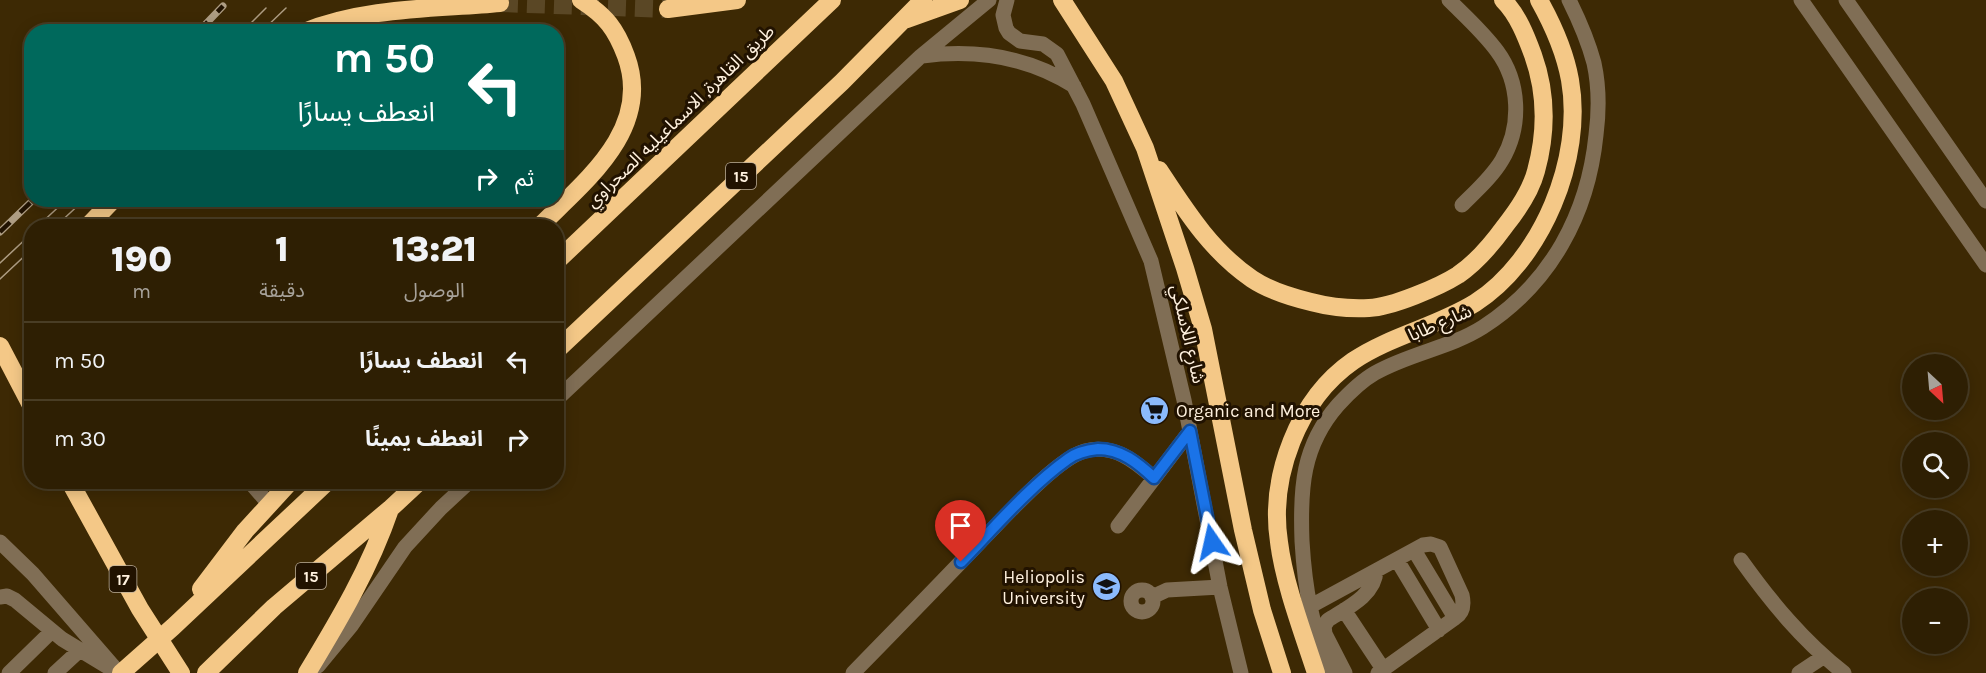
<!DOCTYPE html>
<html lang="ar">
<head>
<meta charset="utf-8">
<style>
  :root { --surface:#2e1f03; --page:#3a2c12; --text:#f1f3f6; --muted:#a7a29a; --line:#493d25 }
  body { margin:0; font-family:Karla,"Noto Sans Arabic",sans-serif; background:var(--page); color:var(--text); direction:rtl; height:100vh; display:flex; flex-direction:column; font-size:22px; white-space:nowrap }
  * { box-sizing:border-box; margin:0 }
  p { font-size:20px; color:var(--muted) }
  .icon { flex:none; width:33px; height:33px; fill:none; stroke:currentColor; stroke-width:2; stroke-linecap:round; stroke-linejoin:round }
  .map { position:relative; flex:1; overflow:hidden; direction:ltr }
  .drawer { position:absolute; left:24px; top:219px; width:540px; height:270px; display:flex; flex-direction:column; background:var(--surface); border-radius:24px; box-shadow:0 3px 15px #0003,0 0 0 2px var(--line); direction:rtl }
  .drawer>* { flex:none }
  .guide { position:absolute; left:24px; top:24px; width:540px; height:183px; border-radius:24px; box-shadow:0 3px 15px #0003,0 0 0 2px var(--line); direction:rtl; background:#00695c; color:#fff; overflow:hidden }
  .needle { width:39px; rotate:154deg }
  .buttons { position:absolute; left:1902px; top:354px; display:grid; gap:12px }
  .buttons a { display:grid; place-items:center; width:66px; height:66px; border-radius:50%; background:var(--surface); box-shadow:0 3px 15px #0003,0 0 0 2px var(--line); font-size:30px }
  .pin { position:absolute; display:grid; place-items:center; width:51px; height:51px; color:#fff; margin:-62px -26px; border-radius:50% 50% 50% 0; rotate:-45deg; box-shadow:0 0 6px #0007 }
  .pin .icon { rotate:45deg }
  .me { position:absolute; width:66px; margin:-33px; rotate:349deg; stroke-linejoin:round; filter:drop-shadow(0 0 4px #0008) }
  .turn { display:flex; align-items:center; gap:21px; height:126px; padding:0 30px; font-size:27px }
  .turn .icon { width:78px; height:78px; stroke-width:2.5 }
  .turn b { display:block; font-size:42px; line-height:51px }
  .then { display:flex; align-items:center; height:57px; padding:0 30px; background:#0003; gap:12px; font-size:22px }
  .eta { display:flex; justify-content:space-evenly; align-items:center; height:102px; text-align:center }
  .eta b { font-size:36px; font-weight:800; line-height:42px }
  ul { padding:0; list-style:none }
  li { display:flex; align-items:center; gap:18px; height:78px; padding:0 30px; border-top:2px solid var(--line) }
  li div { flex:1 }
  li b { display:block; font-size:22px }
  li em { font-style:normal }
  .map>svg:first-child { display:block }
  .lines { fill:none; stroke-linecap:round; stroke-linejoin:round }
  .highway-tunnel { stroke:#5a4725; stroke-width:18; stroke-dasharray:18 9; stroke-linecap:butt }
  .minor { stroke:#806e55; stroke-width:15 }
  .highway { stroke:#f4c887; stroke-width:18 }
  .tram { stroke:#ae9d83; stroke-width:1.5 }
  .rail-casing { stroke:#ae9d83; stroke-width:7 }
  .rail { stroke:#211200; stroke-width:4.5; stroke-dasharray:14; stroke-linecap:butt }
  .highway-bridge { stroke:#f4c887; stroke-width:18 }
  .route-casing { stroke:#114b97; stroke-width:15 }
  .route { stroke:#1a73e8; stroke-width:10 }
  .labels { text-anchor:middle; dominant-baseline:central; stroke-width:6; stroke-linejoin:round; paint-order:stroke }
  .shield { fill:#211200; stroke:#bcae9b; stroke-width:1.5 }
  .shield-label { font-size:16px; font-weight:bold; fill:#fff1de }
  .street-label { font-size:18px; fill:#fff1de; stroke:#211200 }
  .poi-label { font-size:18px; fill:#fff1de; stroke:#211200; text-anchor:start }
</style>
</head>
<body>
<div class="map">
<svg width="1986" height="673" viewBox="0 0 1986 673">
  <rect width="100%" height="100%" fill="#3d2904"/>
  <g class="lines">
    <path class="highway-tunnel" d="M500,3L668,9"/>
    <path class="minor" d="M1007,0L1003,15L1006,28L1009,33L1020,41L1043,44L1057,54L1083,104L1151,261L1184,400L1220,587L1241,673
      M1449,0C1465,16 1483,32 1497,51C1520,82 1522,126 1502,160C1492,177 1476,191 1462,205
      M1801,0L1986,265
      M1846,0L1986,201
      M922,56C976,49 1027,56 1074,86
      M556,400L921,56L989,0
      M250,482L269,504
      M1118,526L1190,431
      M0,542L33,574L119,673
      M1414,550L1455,618
      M1397,560L1439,630
      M1741,560C1771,602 1803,641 1844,673
      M1131 601a11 11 0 1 1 22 0a11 11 0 1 1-22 0Z
      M0,597L7,596L15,600L62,639L108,667
      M1152,597L1167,590L1220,587
      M1309,607L1423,545L1431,544L1440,547L1462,595C1464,604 1463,613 1455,618L1378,673
      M1344,610L1383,669
      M318,666L351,626L405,547L441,508L469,482
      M9,673L51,632
      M55,673L80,650
      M853,673C896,629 939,585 981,541C1003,519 1057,458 1085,451C1114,444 1134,460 1154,478
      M1330,673C1312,625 1305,592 1302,541C1300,489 1302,446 1338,405C1349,393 1361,381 1375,373C1410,353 1450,348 1483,327C1551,283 1588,214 1596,135C1599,112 1599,86 1594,63C1588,41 1579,20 1569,0
      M1345,673L1325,634L1324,626L1328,620C1347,608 1375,595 1376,571
      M1799,673L1823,657"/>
    <path class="highway" d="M1062,0L1114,81L1145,148L1185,268L1203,329L1243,530L1262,610L1282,673
      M668,9L737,0
      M907,19L960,0
      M304,32C365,7 435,9 500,3
      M1159,170C1186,211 1211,251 1252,279C1270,291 1290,297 1311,302C1330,307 1350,309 1369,308C1392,307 1439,287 1458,275C1477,262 1492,244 1505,226C1517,211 1531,190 1536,171C1547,131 1547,94 1533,55C1526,36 1518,15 1503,0
      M88,226L113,200
      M540,226C585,181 653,129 626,56C616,29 606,16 581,0
      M556,262L832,0
      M0,346L32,407
      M556,351L842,82L923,0
      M201,589L245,531L290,482
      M121,673L173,627L327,482
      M206,673L274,607L391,508L419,482
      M307,673C339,620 370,568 390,509
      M1316,673C1303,633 1284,583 1279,542C1269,477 1298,399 1353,361C1390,336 1436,327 1475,303C1542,260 1584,158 1570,80C1565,52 1553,25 1539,0"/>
    <path class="tram" d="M242,32L266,8
      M261,32L286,8
      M38,226L66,200
      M56,226L84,200
      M0,263L32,233
      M0,279L32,249"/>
    <defs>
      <path id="rail" d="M198,32L223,6
        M0,232L33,200"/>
    </defs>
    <use href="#rail" class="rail-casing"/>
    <use href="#rail" class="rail"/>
    <path class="highway-bridge" d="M70,482L140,609L181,673"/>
  </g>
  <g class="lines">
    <defs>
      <path id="route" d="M961,562C993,529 1030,486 1068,459C1076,453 1088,450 1098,449C1121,449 1138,463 1154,478L1190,431L1212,542"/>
    </defs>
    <use href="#route" class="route-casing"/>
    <use href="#route" class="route"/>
  </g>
  <defs>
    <symbol id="supermarket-disc" viewBox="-11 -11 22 22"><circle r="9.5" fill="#8bbafc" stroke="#211200"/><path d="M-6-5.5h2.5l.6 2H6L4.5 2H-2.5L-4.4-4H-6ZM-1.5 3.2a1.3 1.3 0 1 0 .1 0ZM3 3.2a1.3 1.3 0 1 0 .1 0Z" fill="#111"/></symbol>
    <symbol id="university-disc" viewBox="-11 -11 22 22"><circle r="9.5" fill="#8bbafc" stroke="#211200"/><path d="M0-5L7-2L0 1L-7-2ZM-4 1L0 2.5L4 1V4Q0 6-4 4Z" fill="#111"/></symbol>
  </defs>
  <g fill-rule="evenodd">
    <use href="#supermarket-disc" x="1138" y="394" width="33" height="33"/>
    <use href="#university-disc" x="1090" y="570" width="33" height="33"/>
  </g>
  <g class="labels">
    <g class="shield">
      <rect x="726" y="163" width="30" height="26" rx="4.5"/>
      <rect x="296" y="563" width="30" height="26" rx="4.5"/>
      <rect x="109.5" y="566" width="27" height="26" rx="4.5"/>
    </g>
    <g class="shield-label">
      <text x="741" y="176">15</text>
      <text x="311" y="576">15</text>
      <text x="123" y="579">17</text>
    </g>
    <g class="street-label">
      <text transform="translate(680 116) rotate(-44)">طريق القاهرة, الاسماعيليه الصحراوي</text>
      <text transform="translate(1440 323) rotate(-23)">شارع طابا</text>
      <text transform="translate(1188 334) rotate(77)">شارع اللاسلكي</text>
    </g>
    <g class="poi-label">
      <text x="1176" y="411">Organic and More</text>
      <text x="1085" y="577" text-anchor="end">Heliopolis<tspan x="1085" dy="21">University</tspan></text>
    </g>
  </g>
</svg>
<div class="buttons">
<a><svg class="needle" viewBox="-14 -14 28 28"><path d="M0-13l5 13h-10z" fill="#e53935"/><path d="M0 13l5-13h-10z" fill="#a7a29a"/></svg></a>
<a><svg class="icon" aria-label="search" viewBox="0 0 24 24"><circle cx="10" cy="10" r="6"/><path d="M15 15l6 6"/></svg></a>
<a>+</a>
<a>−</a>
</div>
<div class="pin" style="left:961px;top:562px;background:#d93025"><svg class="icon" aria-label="arrive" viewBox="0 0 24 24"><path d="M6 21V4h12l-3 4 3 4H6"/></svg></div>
<svg class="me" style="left:1212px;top:542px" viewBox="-20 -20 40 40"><path d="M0-17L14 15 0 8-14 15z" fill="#1a73e8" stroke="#fff" stroke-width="4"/></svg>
<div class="guide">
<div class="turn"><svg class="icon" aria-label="left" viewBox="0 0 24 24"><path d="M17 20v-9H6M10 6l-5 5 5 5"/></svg><div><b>50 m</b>انعطف يسارًا</div></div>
<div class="then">ثم<svg class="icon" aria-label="right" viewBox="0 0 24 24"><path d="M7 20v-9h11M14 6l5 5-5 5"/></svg></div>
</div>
<section class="drawer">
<div class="eta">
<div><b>13:21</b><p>الوصول</p></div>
<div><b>1</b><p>دقيقة</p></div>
<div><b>190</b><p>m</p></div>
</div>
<ul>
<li><svg class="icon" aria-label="left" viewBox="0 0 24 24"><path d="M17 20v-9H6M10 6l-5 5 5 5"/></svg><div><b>انعطف يسارًا</b></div><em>50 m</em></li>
<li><svg class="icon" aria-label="right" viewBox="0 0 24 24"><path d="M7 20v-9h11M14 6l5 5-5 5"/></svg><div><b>انعطف يمينًا</b></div><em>30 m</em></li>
</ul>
</section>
</div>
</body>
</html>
